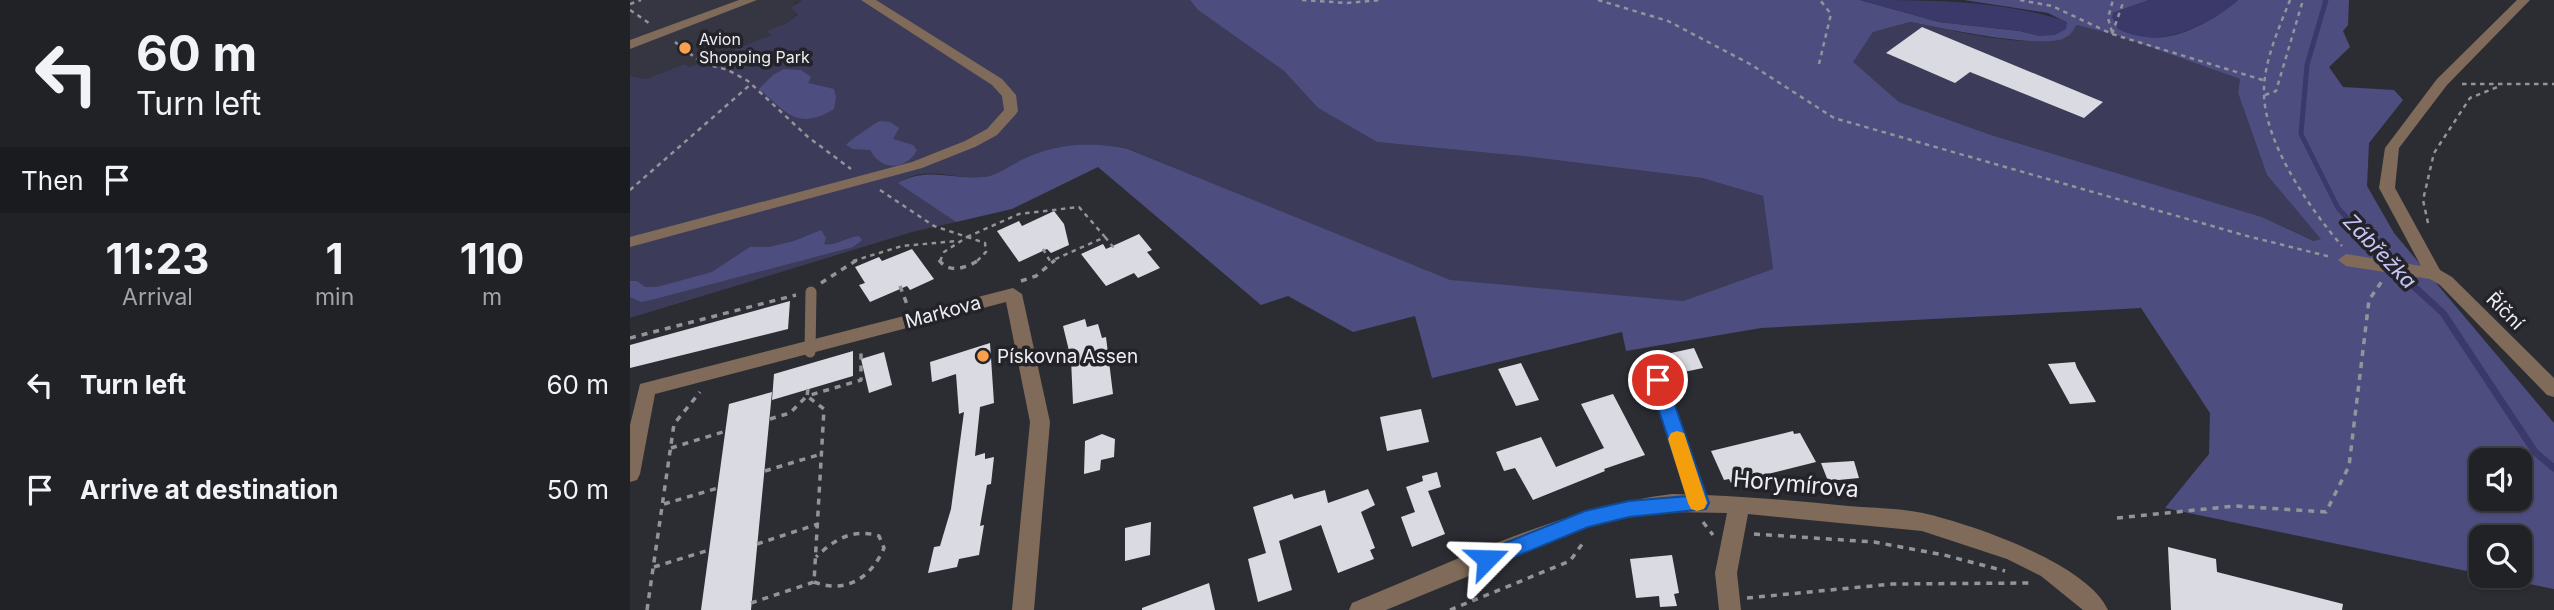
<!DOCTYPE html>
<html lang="en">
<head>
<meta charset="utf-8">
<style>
  :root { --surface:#212226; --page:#2d2f32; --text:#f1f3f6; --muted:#a2a4a7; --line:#3e3f43 }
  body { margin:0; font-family:Inter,sans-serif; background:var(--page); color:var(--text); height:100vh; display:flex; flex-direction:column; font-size:26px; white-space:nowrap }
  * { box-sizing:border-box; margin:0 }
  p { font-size:23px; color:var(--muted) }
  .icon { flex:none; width:38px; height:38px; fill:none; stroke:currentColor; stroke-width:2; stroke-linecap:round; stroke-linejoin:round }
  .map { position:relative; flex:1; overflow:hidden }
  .details { display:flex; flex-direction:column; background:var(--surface); width:630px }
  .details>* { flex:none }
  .banner { background:#212226; color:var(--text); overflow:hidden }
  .buttons { position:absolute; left:1839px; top:448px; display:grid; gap:14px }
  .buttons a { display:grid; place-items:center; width:63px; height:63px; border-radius:14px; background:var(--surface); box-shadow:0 2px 5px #0004,0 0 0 2px var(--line); font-size:35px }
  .pin { position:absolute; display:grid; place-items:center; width:60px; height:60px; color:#fff; margin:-30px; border:4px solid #fff; border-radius:50%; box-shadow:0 2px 7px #0007 }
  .me { position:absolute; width:77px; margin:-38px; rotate:68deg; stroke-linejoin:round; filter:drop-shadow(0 0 5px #0008) }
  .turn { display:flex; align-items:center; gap:24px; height:147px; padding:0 21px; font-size:32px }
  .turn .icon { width:91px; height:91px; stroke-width:2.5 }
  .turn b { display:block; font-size:49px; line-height:60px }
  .then { display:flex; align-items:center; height:66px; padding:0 21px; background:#0003; gap:14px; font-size:26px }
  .eta { display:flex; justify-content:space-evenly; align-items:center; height:119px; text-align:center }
  .eta b { font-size:42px; font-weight:700; line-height:49px }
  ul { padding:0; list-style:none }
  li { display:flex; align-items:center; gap:21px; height:105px; padding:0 21px }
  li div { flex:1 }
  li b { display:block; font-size:26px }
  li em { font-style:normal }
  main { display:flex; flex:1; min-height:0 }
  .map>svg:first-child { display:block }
  .built { fill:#353642 }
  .green { fill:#3c3c5a }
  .forest { fill:#4e4d80; fill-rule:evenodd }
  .water { fill:#3b396a }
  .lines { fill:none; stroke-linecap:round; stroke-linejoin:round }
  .stream-far1 { stroke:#3b396a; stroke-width:5 }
  .stream { stroke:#3b396a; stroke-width:7 }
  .building { fill:#dadae3 }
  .path-far1 { stroke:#939499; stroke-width:2.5; stroke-dasharray:4.5 4.5; stroke-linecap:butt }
  .path { stroke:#939499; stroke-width:3.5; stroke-dasharray:6 6; stroke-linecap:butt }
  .lane { stroke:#806b5a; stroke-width:11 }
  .street { fill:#806b5a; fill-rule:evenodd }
  .route { fill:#1a73e8; stroke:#114b97; stroke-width:2 }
  .slow { fill:#f59e0b }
  .poi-dot { fill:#f9a04d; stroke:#232329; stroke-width:2.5 }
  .labels { text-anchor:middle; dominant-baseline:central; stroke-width:7; stroke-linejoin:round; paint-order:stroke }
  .far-poi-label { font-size:16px; fill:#eeeff3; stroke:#232329; text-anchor:start }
  .street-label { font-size:19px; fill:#eeeff3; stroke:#232329 }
  .poi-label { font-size:19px; fill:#eeeff3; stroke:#232329; text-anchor:start }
  .water-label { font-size:21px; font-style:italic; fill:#c5c6f7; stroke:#232329 }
  .near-street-label { font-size:23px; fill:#eeeff3; stroke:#232329 }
</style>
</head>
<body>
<main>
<section class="details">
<div class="banner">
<div class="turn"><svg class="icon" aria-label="left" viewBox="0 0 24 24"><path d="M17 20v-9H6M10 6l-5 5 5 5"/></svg><div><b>60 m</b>Turn left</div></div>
<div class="then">Then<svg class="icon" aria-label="arrive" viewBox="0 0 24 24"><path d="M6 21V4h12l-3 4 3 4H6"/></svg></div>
</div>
<div class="eta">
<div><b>11:23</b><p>Arrival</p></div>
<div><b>1</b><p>min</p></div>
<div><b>110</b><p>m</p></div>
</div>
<ul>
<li><svg class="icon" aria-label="left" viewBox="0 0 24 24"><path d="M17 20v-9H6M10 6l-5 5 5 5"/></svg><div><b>Turn left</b></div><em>60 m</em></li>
<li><svg class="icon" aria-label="arrive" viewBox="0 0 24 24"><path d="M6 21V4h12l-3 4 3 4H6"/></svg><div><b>Arrive at destination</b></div><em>50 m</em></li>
</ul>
</section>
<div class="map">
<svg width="1924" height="610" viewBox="0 0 1924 610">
  <rect width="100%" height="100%" fill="#2c2d33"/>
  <path class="built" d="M0,0H172L165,3L168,13L157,23L138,31L143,35L60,67L54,64L16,79L0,76Z"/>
  <path class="green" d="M172,0H560L568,10L654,71L688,108L747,142L901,157L1072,178L1133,196L1143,269L1053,301L820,281L499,149C462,141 427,143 393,159C381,165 366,176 353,177C324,180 295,164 269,183L326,222L282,232L0,318V76L16,79L54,64L60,67L142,35L137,31L157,23L168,14L161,8Z
    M1280,22C1329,31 1386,48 1437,38L1447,24L1483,34L1610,79L1608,93L1637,175L1692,239L1685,241L1632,217L1361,135L1269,102L1222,62L1243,32Z"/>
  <path class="forest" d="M560,0H1230L1309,22L1390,31L1410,36L1436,22L1418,13L1334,0H1519L1483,13C1491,20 1503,34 1513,36C1544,44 1586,19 1608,0H1719L1718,25L1713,31L1720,47L1699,67L1713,87L1764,90L1773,100L1739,143L1737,186L1764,233L1924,423V589L1859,576H1890V537H1852L1851,574L1535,508L1579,454L1580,413L1511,308L1131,328L996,351L992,332L802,378L785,316L723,332L658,296L631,305L468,167L382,209L326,222L268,183C297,166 323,180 353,177C366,176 381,165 393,159C427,143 462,141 498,149L820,280L1053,301L1143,269L1133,196L1072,178L901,157L747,142L688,108L654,71L568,10ZM1280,22C1307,27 1416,51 1437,37C1441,35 1444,28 1447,25L1483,34L1610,79L1608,93L1637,175L1691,239L1684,241L1632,217L1361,135L1269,102L1223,62L1243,32ZM1852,460H1890V499H1852Z
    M154,69L171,70L181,77L178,83L204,89L206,97L204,109C167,131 157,113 129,89L143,75Z
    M250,121L260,122L269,128L263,139L283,145L287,150C276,171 251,171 240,150L223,149L216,145C219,141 245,123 250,121Z
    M191,230L196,238L194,244C205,247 217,237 229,236L232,240L223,247L21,300L11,302L0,297V281H7L15,287H27L82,272L120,247H139L164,241Z"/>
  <path class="water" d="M1230,0C1295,0 1376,0 1437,22L1436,29L1425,35L1410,36L1390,31L1309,22Z
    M1519,0H1608C1577,27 1528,50 1488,29L1482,17L1483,13Z"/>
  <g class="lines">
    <path class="stream-far1" d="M1696,0L1677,65L1671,134L1708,208L1756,261"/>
    <path class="stream" d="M1755,260L1813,313L1905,452L1924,468"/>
  </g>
  <path class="building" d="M1292,27L1473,102L1454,118L1340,72L1325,83L1256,53Z
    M424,211L434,224L439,245L421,253L417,249L389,262L367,231L389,221L392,226Z
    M509,234L522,250L517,252L530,268L508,278L504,273L476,286L451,254L473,244L476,249Z
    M282,249L304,279L280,290L277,286L240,302L229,285L235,283L225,267L249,257L252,261Z
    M160,301L158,329L0,368V345Z
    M455,319L457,327L468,324L472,338L476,337L483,394L443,404L441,359L433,326Z
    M360,343L364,403L350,407L345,456L355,453V459L364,457L361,484L357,485L350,526L354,525L349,555L329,559L327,567L298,573L304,547L310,546L321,509L334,412L329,414L326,374L302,382L300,362Z
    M1064,348L1073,368L1035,376L1027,356Z
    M223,351V376L142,400L144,374Z
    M254,352L262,385L239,393L231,359Z
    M1445,362L1447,368L1466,402L1440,404L1418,364Z
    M891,363L909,400L886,406L868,369Z
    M142,392L121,610H71L99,404Z
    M983,394L1015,455L974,469L975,471L903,500L885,468L874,471L866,452L911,437L926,467L974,448L951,404Z
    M791,409L799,442L757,451L750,417Z
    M1163,431L1164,434L1170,433L1186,462L1101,483L1099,479L1094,480L1081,451Z
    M472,434L485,439L484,457L471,460L470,470L454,474L455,441Z
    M1224,461L1229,478L1198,481L1191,463Z
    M807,472L811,487L798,491L815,534L782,547L771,517L785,512L776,487L793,481L792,476Z
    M738,489L745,505L731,512L745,548L740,550L744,559L708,573L691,525L649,541L662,590L628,602L618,559L636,553L623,507L662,494L664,499L695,490L698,503Z
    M521,522L520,555L495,561V528Z
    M1538,547L1586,559L1587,572L1713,604L1712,610H1541Z
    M1042,555L1049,593L1044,594L1047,606L1030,607L1029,596L1006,598L1000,559Z
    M579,583L585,610H512V608Z"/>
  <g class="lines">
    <path class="path-far1" d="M672,0L717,3L751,0
      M968,0L1038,21L1120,64L1204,118L1617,236L1701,257
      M1390,0L1422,6L1482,34L1636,81
      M1660,0C1649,28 1633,63 1634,94C1635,144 1680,209 1712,246
      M0,4L11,0
      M0,10L19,23
      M1482,32L1478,18L1483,0
      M1482,34L1494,0
      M45,42L72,63L98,70L118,81L178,137L221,169
      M1189,64L1201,14L1190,0
      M1832,84H1924
      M1635,95L1646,91L1673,0
      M0,190L121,84
      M250,190L304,226L337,237
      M1798,223L1793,200L1804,153L1840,98L1870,86
      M337,237L355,243L356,252L347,261
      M337,237L389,214L449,207L475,237L421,261
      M475,237L484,248
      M413,249L420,261
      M223,261L272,246L327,241
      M310,261L314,252L337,237"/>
    <path class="path" d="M309,260C319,274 336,268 349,260
      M391,281L406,276L425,260
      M191,283L227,260
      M270,286L278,307
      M0,338L166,295
      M178,389L177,396L231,380V350
      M41,448L96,431
      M135,471L191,454
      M34,504L88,488
      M1487,518L1605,506L1696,512L1719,466L1739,300L1752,281
      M1073,522L1083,535
      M1124,534L1244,542L1314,555L1375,571
      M127,544L188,524
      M24,567L79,550
      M184,582C216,594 241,578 254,548L249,536C223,528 205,539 186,557
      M1117,598L1262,584L1399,583
      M121,603L184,582L194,409L177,396L160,413L140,419
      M17,610L44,424L70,392
      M820,610L940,561L955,540"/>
    <path class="lane" d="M180,352L181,292
      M1028,380L1069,503"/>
    <path class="street" d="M109,0H127L0,49V40Z
      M231,0H246L372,79L386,95L388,111L386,114L367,135L345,147L292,168L0,247V237L282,162L335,141L357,129L374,110L372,96L362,85Z
      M1887,0H1900L1817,85L1769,148L1765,188L1810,270L1822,277L1924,378V397L1917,395L1810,285L1800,279L1716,266L1708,260L1716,254L1791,266L1749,188L1755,148L1807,79Z
      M383,288L392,294L420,422L404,610H382L400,422L376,302L25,394L10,474L7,480L0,482V425L10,384Z
      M1042,494C1101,495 1159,500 1218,506C1242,508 1269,508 1293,513C1341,524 1457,563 1478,610H1453L1411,576L1377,559L1292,531L1118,514L1107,573L1111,610H1089L1085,573L1097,513L1042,512L999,517L958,527L756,610H719L722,603C824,562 933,507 1042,494Z"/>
  </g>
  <path class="route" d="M1028,373L1034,375L1036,380L1079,503L1076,509L999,517L958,527L857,568L850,565L847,559L850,553L955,511L999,501L1057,496L1019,380L1022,375Z"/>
  <path class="slow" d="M1047,431L1054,433L1056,439L1077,503L1074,509L1067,511L1061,509L1058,503L1038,439L1041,433Z"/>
  <g class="poi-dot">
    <circle cx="55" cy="48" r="7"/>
    <circle cx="353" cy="356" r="7"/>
  </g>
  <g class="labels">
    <g class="far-poi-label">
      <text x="69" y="39">Avion<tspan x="69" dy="18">Shopping Park</tspan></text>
    </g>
    <g class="street-label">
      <text transform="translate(1875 311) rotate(45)">Říční</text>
      <text transform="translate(313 312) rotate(-15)">Markova</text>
    </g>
    <g class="poi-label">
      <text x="367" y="356">Pískovna Assen</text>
    </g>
    <g class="water-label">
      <text transform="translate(1750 251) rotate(46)">Zábřežka</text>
    </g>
    <g class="near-street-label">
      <text transform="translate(1166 484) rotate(5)">Horymírova</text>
    </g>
  </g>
</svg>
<div class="buttons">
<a><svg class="icon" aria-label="sound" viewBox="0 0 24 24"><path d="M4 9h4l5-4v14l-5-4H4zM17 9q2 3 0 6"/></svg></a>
<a><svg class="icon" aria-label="search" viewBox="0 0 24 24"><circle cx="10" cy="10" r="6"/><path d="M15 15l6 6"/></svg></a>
</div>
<div class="pin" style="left:1028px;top:380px;background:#d93025"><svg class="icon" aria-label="arrive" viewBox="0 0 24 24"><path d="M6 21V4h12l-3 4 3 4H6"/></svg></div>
<svg class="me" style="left:857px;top:559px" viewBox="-20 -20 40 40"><path d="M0-17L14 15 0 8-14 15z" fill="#1a73e8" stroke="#fff" stroke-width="4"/></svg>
</div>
</main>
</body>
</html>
